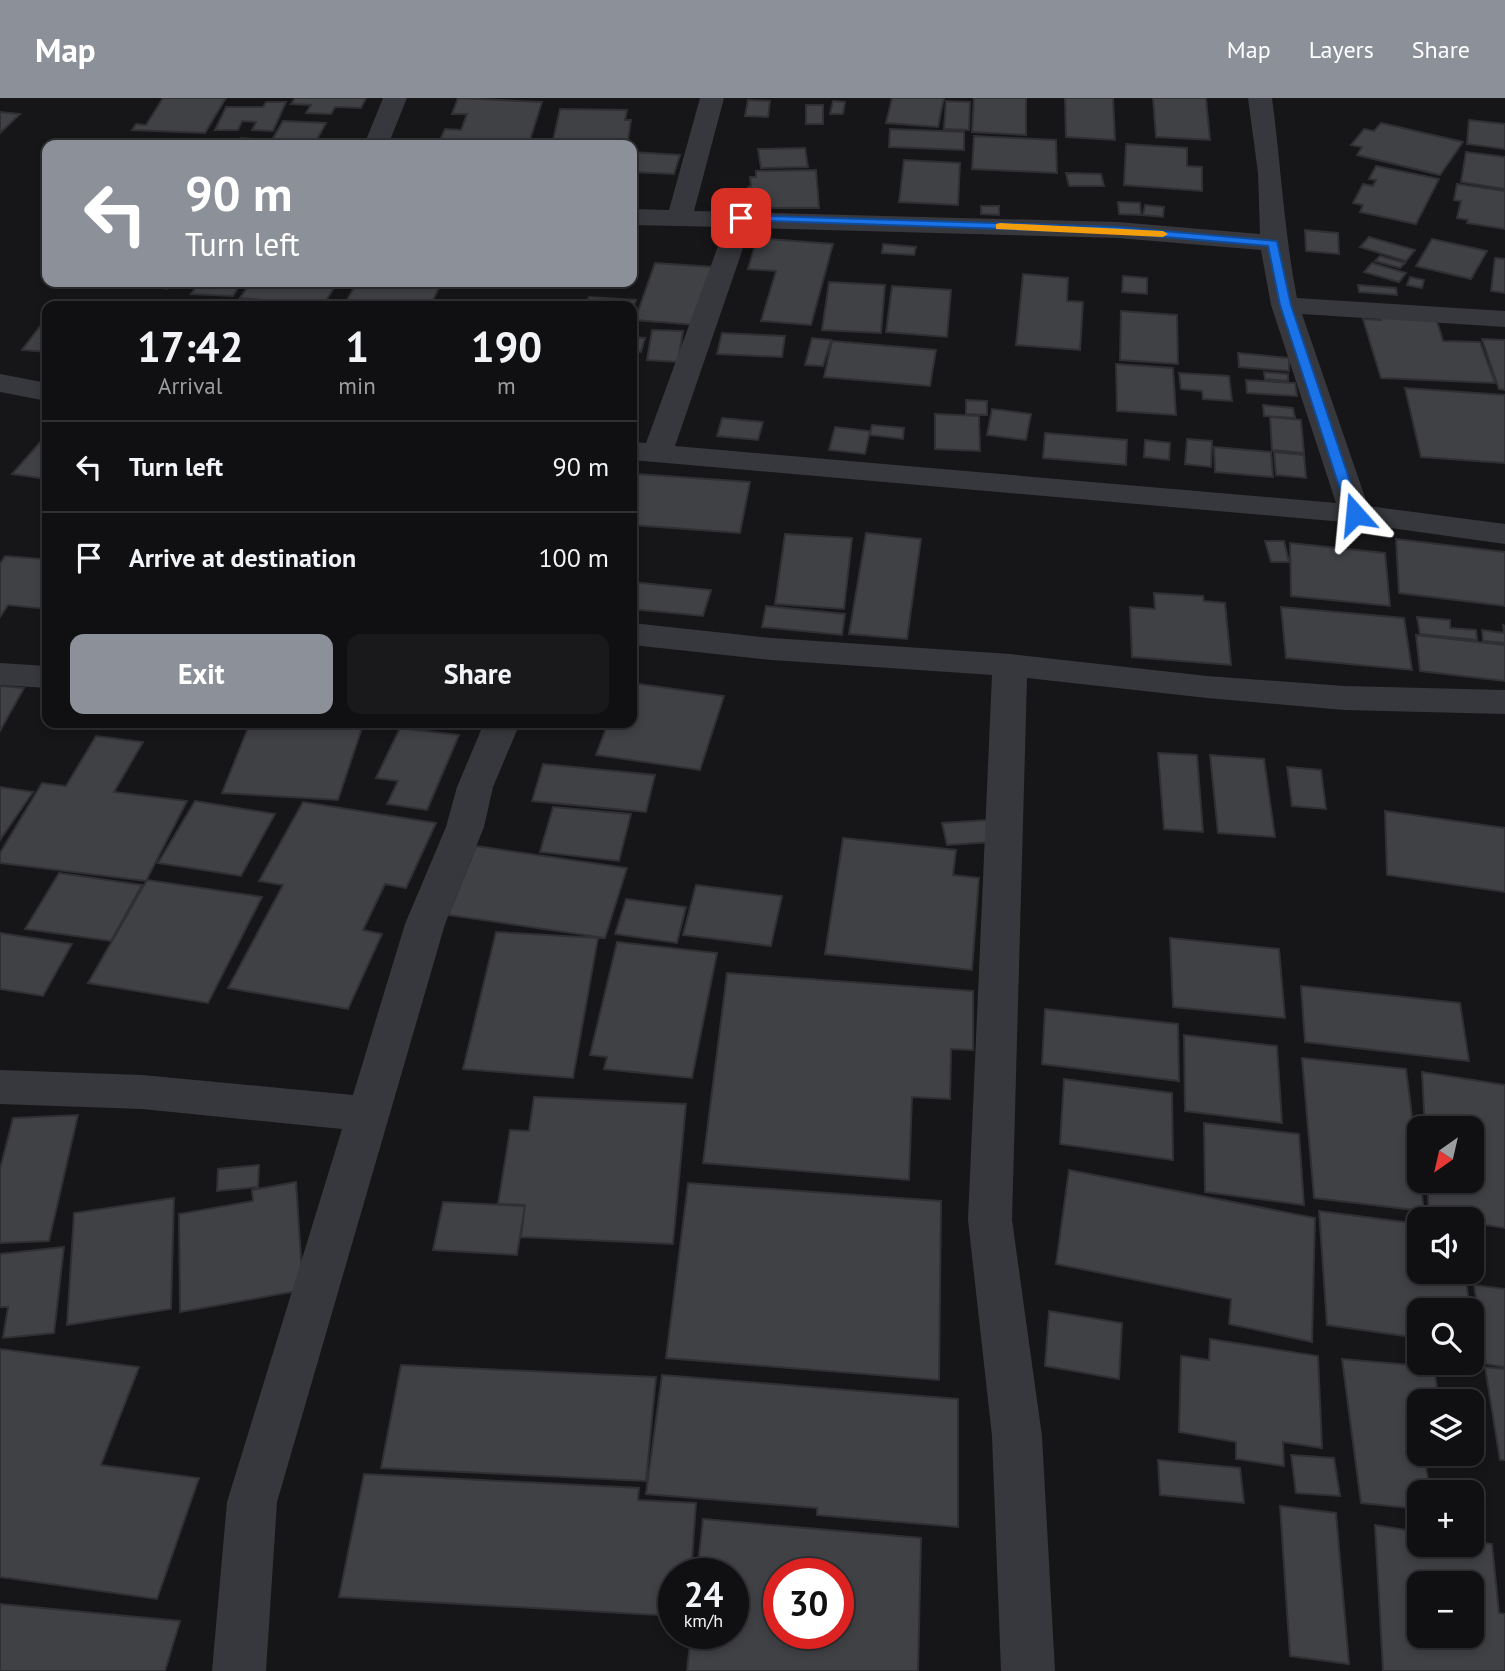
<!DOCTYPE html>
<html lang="en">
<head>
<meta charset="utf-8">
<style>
  :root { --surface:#101012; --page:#19191b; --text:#f1f3f6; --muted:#9c9d9f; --line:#303032; --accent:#8c9099 }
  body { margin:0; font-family:"PT Sans",sans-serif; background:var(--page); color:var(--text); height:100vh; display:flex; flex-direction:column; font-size:26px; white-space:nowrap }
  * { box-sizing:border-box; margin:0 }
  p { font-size:23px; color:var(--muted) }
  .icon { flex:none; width:38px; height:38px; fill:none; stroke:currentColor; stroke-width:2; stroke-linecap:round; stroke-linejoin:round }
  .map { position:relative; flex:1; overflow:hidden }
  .details { position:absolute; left:42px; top:203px; width:595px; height:427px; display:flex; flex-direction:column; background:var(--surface); border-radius:14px; box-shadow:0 4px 10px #0003,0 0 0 2px var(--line) }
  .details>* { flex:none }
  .guide { position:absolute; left:42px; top:42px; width:595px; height:147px; border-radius:14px; box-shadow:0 4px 10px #0003,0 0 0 2px var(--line); background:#8c9099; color:#fff; overflow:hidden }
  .needle { width:46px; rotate:214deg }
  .buttons { position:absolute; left:1407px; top:1018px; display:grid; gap:14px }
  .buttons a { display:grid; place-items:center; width:77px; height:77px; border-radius:14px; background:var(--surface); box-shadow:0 4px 10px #0003,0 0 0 2px var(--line); font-size:35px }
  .speed { position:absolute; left:658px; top:1460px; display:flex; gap:14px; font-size:35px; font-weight:700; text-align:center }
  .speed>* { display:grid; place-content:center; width:91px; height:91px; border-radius:50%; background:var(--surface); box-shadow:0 4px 10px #0003,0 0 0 2px var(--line); line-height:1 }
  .speed small { font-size:18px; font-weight:400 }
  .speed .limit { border:10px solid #d22; background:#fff; color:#111 }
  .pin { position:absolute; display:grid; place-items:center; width:60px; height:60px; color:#fff; margin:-30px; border-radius:14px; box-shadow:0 4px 10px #0006 }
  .me { position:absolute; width:77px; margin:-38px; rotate:342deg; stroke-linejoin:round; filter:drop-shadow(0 0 5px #0008) }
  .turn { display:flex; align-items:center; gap:24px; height:147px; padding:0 28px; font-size:32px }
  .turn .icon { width:91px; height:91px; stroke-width:2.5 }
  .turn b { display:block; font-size:49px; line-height:60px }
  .eta { display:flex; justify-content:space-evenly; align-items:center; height:119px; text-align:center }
  .eta b { font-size:42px; font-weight:700; line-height:49px }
  .action { display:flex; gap:14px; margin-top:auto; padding:14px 28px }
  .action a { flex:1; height:80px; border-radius:14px; background:var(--accent); color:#fff; font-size:28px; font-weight:700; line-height:80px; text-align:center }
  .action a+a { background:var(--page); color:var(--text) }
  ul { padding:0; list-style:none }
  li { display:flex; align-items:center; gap:21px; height:91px; padding:0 28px; border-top:2px solid var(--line) }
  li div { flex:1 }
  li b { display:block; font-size:26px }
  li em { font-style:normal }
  header { display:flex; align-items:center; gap:42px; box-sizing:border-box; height:98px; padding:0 35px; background:var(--accent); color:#fff }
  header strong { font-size:33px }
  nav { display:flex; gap:38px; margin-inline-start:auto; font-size:24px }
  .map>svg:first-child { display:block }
  .building { fill:#404145; stroke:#303034; stroke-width:2; fill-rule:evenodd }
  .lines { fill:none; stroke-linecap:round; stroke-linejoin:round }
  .minor { fill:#37383d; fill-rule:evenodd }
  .route { fill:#1a73e8; stroke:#114b97; stroke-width:2 }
  .slow { fill:#f59e0b }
</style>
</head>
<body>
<header>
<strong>Map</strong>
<nav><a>Map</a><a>Layers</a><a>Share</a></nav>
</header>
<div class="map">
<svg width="1505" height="1573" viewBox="0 0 1505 1573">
  <rect width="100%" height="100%" fill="#161618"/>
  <path class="building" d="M163,0H226L205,35L132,32L136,26L146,27Z
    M295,0H366L361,10L335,9L331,16L306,15L311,7L291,6Z
    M458,0L542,4L529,45L440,42L445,31L461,32L467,16H452Z
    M892,0H944L938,29L886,25Z
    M974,0H1026V37L972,34Z
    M1065,0H1113L1115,42L1066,39Z
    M1153,0H1206L1210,42L1156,39Z
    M748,2L770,3L768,19L745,18Z
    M833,3L845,4L843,16H830Z
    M946,3L970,4L969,32L944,31Z
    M266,4H286L273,33L252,32L256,24L242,23L238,32H215L226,9H263Z
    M806,7H823V26H806Z
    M560,11L627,12L625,22H631L628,42L622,41L621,47H552Z
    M0,14L20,16L0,35Z
    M1469,22L1505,26V51L1467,46Z
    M283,23L326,25L314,47H269Z
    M1381,25L1463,44L1440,77L1357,57L1362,49L1351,47L1364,31L1374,33Z
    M890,31L964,34V52L889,49Z
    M974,38L1056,42L1057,75L972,71Z
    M241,40L263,42L259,47H236Z
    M1126,46L1187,50V68L1202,69V93L1124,87Z
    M805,50L808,69L761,70L758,51Z
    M632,54L680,57L674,76L632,74Z
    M1466,54L1505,59V91L1461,84Z
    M904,62L960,65L958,107L899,104Z
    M1376,68L1439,81L1416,126L1360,114L1363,107L1353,105L1363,86L1373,88L1376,82L1369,81Z
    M816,72L819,110H748V89L751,88L750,79H756V73Z
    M1066,75L1101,76L1104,88H1069Z
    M1457,86L1505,93V131L1467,125L1468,122L1457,120L1461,103L1454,102Z
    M1118,104L1140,105L1141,117L1119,116Z
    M1145,107L1164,109L1163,119L1143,117Z
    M981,108H999V117L981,116Z
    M1305,132L1338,135L1339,156L1306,153Z
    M1369,139L1415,152L1406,163L1360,149Z
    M757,140L833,146L811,227L761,223L776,173L748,171Z
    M1432,141L1487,153L1471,181L1416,168Z
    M883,146L916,149L914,157L882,155Z
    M1380,158L1405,165L1400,170L1375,163Z
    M1495,160L1505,161V195L1491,193Z
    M655,165L714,169L697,227L635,222Z
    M1372,165L1406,175L1399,184L1364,174Z
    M1023,176L1068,180L1067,203L1083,204L1080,252L1016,247Z
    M1123,178L1147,180V196L1122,194Z
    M1410,179L1424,182L1422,190L1407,187Z
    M130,184H175L167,191Z
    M199,184H242L233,198L191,196Z
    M251,184H338L323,207L240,200Z
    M357,184H442L430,208H386L347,202Z
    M829,184L885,187L881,235L822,232Z
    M1358,187L1396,190L1397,197L1359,194Z
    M892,188L951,192L947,239L886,234Z
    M589,199L636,202L632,211V208H585Z
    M188,203L243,206L242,208H185Z
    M1121,213L1177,217L1178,266L1120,262Z
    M1380,218L1436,220L1443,243L1480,244L1495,285L1381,280L1363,221L1381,222Z
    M41,227L47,228V254L22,252Z
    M652,232L683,233L678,264L647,262Z
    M722,235L785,238L782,259L717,256Z
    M632,239L645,240L641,254L632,253Z
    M812,240L831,242L823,268L805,267Z
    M1482,241L1505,242V292L1499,291Z
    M832,243L936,252L930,288L824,279Z
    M1238,255L1289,260V273L1239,269Z
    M1116,266L1173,270L1176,317L1117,313Z
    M1264,274L1288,276V283L1265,281Z
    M1179,275L1229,278L1232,303L1203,301L1202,293L1181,291Z
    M1246,282L1295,285L1297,298L1247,295Z
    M1405,290L1505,297V365L1421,359Z
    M966,302L987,303V317L966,316Z
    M1263,307L1293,310L1295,320L1264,318Z
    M992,311L1031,316L1026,342L987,337Z
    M935,316L979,318L980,353L935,351Z
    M1270,319L1301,322L1304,355L1272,352Z
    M722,320L763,324L758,342L717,338Z
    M872,327L904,330L903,341L870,337Z
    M835,329L870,333L865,356L829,352Z
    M1045,335L1127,342L1126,367L1043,360Z
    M43,341H47V381L12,376Z
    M1187,341L1212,343L1211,369L1185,366Z
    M1145,342L1170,345L1169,362L1144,359Z
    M1214,349L1271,354L1273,379L1215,374Z
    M1274,354L1304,357L1306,380L1276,377Z
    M637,376L750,384L740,435L632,427V395Z
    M866,435L921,441L907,541L849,536Z
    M785,436L852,440L844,511L775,506Z
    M1396,441L1505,454V508L1399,495Z
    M1265,443H1284L1289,464H1271Z
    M1290,445L1385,455L1390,508L1291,498Z
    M46,456L47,511L8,507L0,519V466L5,458L42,461Z
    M632,484L711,492L703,518L632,511Z
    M1154,495L1203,498L1204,503L1225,505L1231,567L1132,559L1130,509L1155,511Z
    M766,508L845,516L842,537L762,529Z
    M1281,509L1404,520L1412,572L1286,560Z
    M1417,519L1450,522V530L1476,532L1477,542L1420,536Z
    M1503,527L1505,528V545L1483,543L1482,532L1504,535Z
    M1416,537L1505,547V583L1420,573Z
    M632,585L724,598L700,672L596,657L608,625H632Z
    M0,588L24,590L0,633Z
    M250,625L363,627L338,702L222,695Z
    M400,630L459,637L427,712L387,706L398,683L376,680Z
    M96,638L143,644L114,694L187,703L146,783L0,765V755L42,685L66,688Z
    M1158,655L1197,657L1203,734L1164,731Z
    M1210,657L1264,661L1275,739L1218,735Z
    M543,666L655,677L646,714L532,703Z
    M1287,669L1321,672L1326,711L1292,708Z
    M0,689L33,694L0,742Z
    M195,703L275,716L241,778L158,765Z
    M303,704L436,725L406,790L385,786L363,832L382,836L348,911L228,890L283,787L259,783Z
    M553,709L631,716L619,763L540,754Z
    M1385,713L1505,730V794L1387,777Z
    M987,722L992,744L947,747L942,725Z
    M843,740L956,752L953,777L979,780L972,872L825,856Z
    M476,748L627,770L605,840L448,817Z
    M59,775L142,787L111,843L25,831Z
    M147,782L262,799L208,905L88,885Z
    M696,787L782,798L771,848L683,837Z
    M626,801L686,809L677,845L615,836Z
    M496,834L598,840L573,980L463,971Z
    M0,835L72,846L43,898L0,891Z
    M1170,840L1279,851L1285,920L1173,909Z
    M617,844L717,855L692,980L604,971L607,959L590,957Z
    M727,875L973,893V952L951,951L950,1001L912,999L909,1082L703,1065Z
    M1301,888L1460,905L1469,963L1305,944Z
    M1045,911L1178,926L1179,983L1042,966Z
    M1184,937L1277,948L1282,1025L1185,1013Z
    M1302,960L1406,971L1424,1113L1314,1100Z
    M1422,974L1505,987V1130L1472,1125V1122L1429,1117L1427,1083H1472V1031H1425Z
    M1064,981L1172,995L1173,1062L1060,1046Z
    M534,999L686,1006L673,1146L521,1139L525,1107L498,1106L510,1032L529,1033Z
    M78,1017L49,1143L0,1145V1071L13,1020Z
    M1204,1025L1299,1036L1304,1107L1205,1094Z
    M259,1067L258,1089L217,1093L218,1071Z
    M1069,1072L1315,1120L1312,1244L1229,1226L1231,1201L1056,1166Z
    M296,1084L303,1192L180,1214L179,1116L253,1103L252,1092Z
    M688,1085L941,1103L939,1282L666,1260Z
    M174,1100L171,1211L67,1227L74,1115Z
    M443,1104L525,1108L517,1157L433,1152Z
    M1319,1113L1419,1126V1174H1465L1470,1213H1419V1240L1327,1227Z
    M64,1149L54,1235L3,1240L8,1209H0V1156Z
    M1474,1187L1505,1191V1269L1486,1266Z
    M1049,1213L1122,1225L1119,1281L1045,1268Z
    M1210,1241L1318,1258L1322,1350L1283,1344L1284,1368L1236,1361V1344L1179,1334L1181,1258L1209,1262Z
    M0,1251L139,1269L101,1367L199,1380L157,1501L0,1479Z
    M1342,1261L1434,1269L1439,1304H1419V1356H1424L1430,1395H1419V1411L1361,1405Z
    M401,1267L656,1279L646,1383L381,1370Z
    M1485,1269L1505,1271V1362H1500Z
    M662,1277L958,1301V1429L817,1417V1410L646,1396Z
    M1291,1357L1334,1360L1340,1398L1296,1395Z
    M1158,1362L1240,1370L1244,1405L1160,1397Z
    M364,1376L639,1390L638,1402L696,1405L691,1475H674V1518L339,1499Z
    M1280,1408L1336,1415L1349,1566L1290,1558Z
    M703,1421L921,1440L918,1573H687L691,1535H733V1475H697ZM779,1475H838V1535H779Z
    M1375,1427L1419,1434V1447H1472V1443L1492,1446L1499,1515L1505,1516V1573H1383ZM1419,1486H1472V1538H1419Z
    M0,1506L180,1523L165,1573H0Z"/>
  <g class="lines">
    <path class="minor" d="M383,0H407L388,47H364Z
      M700,0H724L694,113L1118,124L1260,136L1258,75L1248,0H1272C1281,67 1284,134 1297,200L1505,213V229L1302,216L1368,408L1505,426V446L1355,425L632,362V344L646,345L725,129L632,127V111L669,112ZM750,130L1118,140L1261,152L1271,207L1336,405L675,348Z
      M0,276L47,285V303L0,294Z
      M632,525L772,540L1010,556L1207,578L1344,588L1505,592V616L1344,612L1207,600L1027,580L1012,1122L1042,1338L1055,1573H1001L992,1338L968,1122L992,577L772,562L632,547Z
      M0,565L47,568V590L0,587Z
      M484,625H520L493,689L484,729L445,826L277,1404L266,1573H212L227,1404L342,1031L142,1011L0,1006V972L142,977L353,997L405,826L446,729L457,689Z"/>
  </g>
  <path class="route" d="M741,117L1118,129L1277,143L1291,207L1361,416L1355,420L1348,416L1280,207L1268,148L1118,135L737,122L735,120Z"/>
  <path class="slow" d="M1000,125L1163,133L1168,136L1163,139L996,131V126Z"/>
</svg>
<div class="buttons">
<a><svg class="needle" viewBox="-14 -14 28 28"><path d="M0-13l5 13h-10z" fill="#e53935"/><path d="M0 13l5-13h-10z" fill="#9c9d9f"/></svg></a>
<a><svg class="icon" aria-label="sound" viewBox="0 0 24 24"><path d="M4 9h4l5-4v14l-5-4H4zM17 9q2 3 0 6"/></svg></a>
<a><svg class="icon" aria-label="search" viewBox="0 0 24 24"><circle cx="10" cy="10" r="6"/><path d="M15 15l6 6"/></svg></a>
<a><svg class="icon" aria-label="layers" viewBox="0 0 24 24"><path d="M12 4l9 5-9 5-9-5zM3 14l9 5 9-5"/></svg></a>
<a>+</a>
<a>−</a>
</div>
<div class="speed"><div>24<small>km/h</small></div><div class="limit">30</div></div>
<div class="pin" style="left:741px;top:120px;background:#d93025"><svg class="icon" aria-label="arrive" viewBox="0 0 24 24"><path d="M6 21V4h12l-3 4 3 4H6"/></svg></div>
<svg class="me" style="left:1355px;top:416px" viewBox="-20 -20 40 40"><path d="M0-17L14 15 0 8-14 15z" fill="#1a73e8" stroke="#fff" stroke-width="4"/></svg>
<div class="guide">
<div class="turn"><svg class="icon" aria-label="left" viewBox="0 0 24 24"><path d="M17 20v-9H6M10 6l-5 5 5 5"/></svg><div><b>90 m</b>Turn left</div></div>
</div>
<section class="details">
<div class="eta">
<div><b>17:42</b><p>Arrival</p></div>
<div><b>1</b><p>min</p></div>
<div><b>190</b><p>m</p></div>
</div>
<ul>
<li><svg class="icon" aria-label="left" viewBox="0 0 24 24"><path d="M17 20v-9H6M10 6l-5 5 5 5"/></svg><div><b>Turn left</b></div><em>90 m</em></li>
<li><svg class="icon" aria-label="arrive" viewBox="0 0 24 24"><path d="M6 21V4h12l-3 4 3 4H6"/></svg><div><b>Arrive at destination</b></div><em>100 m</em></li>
</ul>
<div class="action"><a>Exit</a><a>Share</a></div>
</section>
</div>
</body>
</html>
